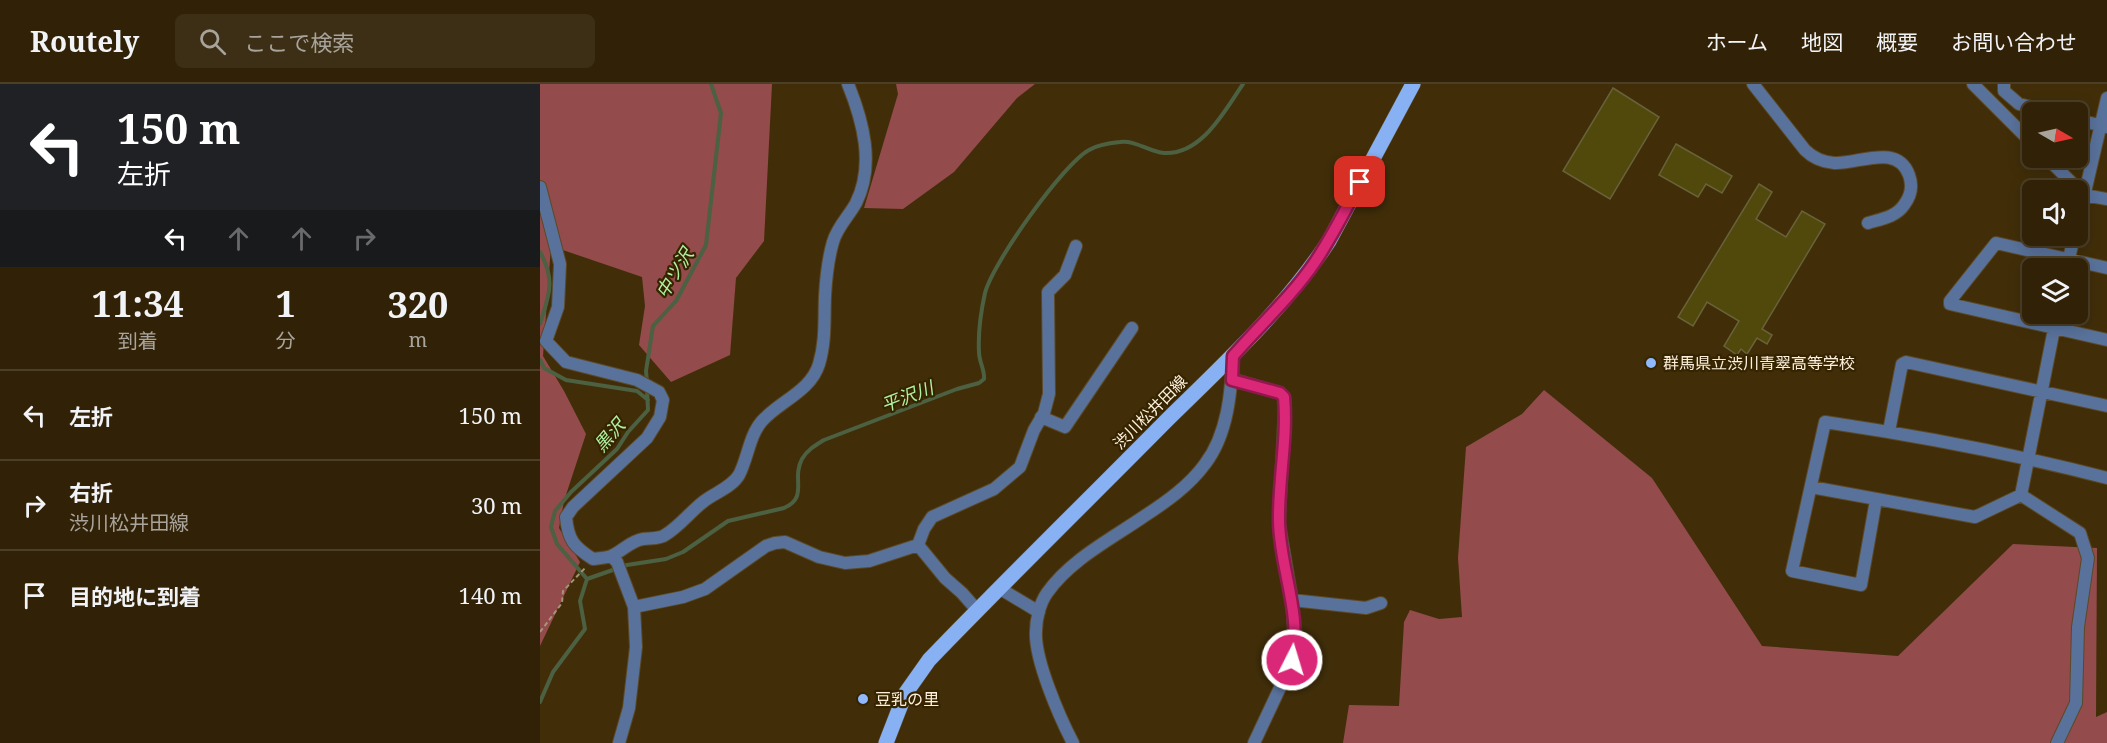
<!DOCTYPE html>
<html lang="ja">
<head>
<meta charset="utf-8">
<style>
  :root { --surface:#312207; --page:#3d2f15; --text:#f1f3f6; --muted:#a8a49b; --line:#4c3f28 }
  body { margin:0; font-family:"Noto Serif","Noto Sans JP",serif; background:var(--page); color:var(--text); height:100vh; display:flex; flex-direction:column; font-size:22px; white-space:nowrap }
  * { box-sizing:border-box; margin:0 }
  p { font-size:20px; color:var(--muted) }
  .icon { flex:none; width:33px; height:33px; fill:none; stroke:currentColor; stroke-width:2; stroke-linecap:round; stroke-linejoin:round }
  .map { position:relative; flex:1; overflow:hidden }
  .panel { display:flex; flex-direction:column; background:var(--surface); width:540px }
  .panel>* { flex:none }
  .hud { background:#202124; color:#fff; overflow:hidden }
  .needle { width:39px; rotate:99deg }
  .buttons { position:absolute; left:1482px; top:18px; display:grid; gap:12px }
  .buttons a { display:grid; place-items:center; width:66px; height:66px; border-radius:9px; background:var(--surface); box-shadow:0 3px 15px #0003,0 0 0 2px var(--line); font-size:30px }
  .pin { position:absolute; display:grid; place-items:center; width:51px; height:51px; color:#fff; margin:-26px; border-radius:12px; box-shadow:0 3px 9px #0006 }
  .me { position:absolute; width:66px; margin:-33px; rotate:5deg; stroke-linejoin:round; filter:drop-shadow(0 0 4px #0008) }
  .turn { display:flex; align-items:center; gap:21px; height:126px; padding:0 18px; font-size:27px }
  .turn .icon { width:78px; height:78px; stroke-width:2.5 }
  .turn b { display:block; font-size:42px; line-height:51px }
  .lanes { display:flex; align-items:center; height:57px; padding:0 18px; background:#0003; justify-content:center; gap:30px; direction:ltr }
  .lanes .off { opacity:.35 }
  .eta { display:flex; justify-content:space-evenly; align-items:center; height:102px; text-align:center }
  .eta b { font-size:36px; font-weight:700; line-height:42px }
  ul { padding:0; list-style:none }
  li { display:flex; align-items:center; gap:18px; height:90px; padding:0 18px; border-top:2px solid var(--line) }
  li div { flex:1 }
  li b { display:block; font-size:22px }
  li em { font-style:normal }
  header { display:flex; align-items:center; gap:36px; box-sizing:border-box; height:84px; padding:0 30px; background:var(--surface); border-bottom:2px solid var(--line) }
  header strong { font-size:28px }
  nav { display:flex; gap:33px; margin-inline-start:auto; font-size:21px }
  .search { width:420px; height:54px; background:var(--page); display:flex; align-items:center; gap:15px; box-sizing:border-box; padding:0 21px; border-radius:9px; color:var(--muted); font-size:22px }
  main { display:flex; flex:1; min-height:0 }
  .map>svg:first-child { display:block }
  .forest { fill:#934b4c }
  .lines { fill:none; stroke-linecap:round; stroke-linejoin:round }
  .stream { stroke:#4c6042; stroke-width:4 }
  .building { fill:#51480b; stroke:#68623b; stroke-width:1.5 }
  .minor-casing { stroke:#5b4927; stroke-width:14 }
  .primary-casing { stroke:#5b4927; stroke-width:16 }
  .path { stroke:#a49579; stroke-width:2; stroke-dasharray:4.5 3; stroke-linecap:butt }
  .minor { stroke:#59729b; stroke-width:12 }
  .primary { stroke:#88b1f4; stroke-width:15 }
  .route-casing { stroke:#8e194d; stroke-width:15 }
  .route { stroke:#db2777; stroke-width:10 }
  .poi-dot { fill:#8fb8fd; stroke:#362400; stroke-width:2 }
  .labels { text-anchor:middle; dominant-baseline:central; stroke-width:4.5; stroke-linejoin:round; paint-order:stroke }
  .poi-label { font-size:16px; fill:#fcf0dd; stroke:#362400; text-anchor:start }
  .street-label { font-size:16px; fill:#fcf0dd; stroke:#362400 }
  .water-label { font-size:18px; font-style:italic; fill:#aff2a1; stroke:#362400 }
</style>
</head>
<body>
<header>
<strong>Routely</strong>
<div class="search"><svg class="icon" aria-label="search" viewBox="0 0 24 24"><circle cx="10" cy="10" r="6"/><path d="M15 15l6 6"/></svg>ここで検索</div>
<nav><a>ホーム</a><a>地図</a><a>概要</a><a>お問い合わせ</a></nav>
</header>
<main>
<section class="panel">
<div class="hud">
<div class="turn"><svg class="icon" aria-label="left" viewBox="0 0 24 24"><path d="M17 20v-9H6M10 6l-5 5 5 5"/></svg><div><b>150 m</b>左折</div></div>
<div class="lanes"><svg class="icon" aria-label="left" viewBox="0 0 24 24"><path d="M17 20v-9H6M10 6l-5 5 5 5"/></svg><svg class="icon off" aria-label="ahead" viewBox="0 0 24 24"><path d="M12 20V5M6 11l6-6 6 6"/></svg><svg class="icon off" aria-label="ahead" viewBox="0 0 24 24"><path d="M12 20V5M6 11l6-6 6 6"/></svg><svg class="icon off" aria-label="right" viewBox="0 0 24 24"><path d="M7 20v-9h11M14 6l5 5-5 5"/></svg></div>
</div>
<div class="eta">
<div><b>11:34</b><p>到着</p></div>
<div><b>1</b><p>分</p></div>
<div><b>320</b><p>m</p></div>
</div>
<ul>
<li><svg class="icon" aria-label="left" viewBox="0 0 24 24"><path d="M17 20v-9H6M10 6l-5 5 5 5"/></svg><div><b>左折</b></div><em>150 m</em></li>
<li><svg class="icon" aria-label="right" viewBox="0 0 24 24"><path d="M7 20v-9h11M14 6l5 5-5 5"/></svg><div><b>右折</b><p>渋川松井田線</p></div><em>30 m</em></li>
<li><svg class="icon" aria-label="arrive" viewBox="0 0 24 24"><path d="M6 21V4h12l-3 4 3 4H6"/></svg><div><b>目的地に到着</b></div><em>140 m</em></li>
</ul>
</section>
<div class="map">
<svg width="1567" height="659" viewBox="0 0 1567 659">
  <rect width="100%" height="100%" fill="#412e09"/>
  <path class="forest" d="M0,0H232L224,157L196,194L190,271L131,298L99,261L105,222L102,193L11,162L3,272L24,307L46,350L24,417L19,444L40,478L0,562Z
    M356,0H495L477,14L414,88L363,125L324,124L358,10Z
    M1004,306L1112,394L1222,562L1358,572L1473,460L1557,464L1556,633L1567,628V659H803L809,621L859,622L864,538L870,526L899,535L922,533L918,474L926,363L982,330Z"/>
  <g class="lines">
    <path class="stream" d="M0,168C16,197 9,211 0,240
      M0,276L4,284L26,296L97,307L108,316
      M107,298L106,287L113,242L136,217L166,161L181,29L171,0
      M47,495L87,481L126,475L143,468L188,437L244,424C269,413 251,395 262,375C267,366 276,361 284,356L417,305L439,299L444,295C445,286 439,278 439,268C438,250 441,227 445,209C452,180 523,80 549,66C557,61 570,59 580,58C596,56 609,68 624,69C662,71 685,26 703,0
      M47,495L17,460L11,443L15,427L31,408L77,365L88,348L108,326L107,305
      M0,618L13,588L45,545L40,517L47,495"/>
  </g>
  <path class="building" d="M1073,4L1119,33L1070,115L1023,87Z
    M1136,60L1192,92L1182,109L1166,100L1158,113L1119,91Z
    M1219,100L1232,108L1216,135L1246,153L1262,127L1285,140L1222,245L1232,251L1227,260L1217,254L1207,270L1201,265L1197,271L1184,262L1199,237L1167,218L1153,242L1138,233Z"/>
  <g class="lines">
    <defs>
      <path id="minor" d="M1213,0L1265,66C1273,74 1282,78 1294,79C1317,81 1357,58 1369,91C1373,102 1371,112 1364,121C1356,133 1341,135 1328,139
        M1433,0L1492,59
        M1464,0V7L1479,20L1511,28
        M1538,36L1567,43
        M1507,74L1544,111L1567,115
        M0,103L20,180L18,223L6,257L26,278L97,296L119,308L123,316L120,333L107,354L33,423L26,433C28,456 34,463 53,475C59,474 66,474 71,472C83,467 90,457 103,455C110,454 120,455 125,451C139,443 150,428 163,418C174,409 191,404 199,391C208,374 209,352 222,337C240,317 271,307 279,280C286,257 284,235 285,212C286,194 288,175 293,158C297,143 309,132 316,119C335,81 323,37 308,0
        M1538,138L1567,14
        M1527,184L1534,152
        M1567,184L1456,159L1410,217V220L1567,256
        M692,295L740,309L744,313L745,318L739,439L752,516L755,564L745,593L714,659
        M501,333L525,343L592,244
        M1349,347L1362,280L1366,278L1567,322
        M1271,403L1435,433L1481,411
        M1336,416L1321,501L1252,487L1285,338C1380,352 1474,370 1567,394
        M378,461L384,445L392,433L454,405L480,383L494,346L504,329L509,310L508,208L525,191L536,162
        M71,472L77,478L94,523L96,563L89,624L79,659
        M459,504L499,528
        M752,516L826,524L841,519
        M94,523L143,513L165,505L226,462L235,459L245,458L279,473L305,479L329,477L378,461L405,494L422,509L437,526
        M533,659C520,634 494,575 496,547C496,535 500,519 507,509C530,476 571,455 603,433C626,418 649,402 665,380C688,350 691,308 693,272
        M1517,659L1536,619L1538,543L1548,474L1540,449L1481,411L1517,230"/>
      <path id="primary" d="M346,659L365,610L389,576C467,495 548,416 627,336C684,280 745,224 789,157L873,0"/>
    </defs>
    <use href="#minor" class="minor-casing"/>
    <use href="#primary" class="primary-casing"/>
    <path class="path" d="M0,548L22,519L23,507L46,483"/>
    <use href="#minor" class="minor"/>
    <use href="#primary" class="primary"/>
  </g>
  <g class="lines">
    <defs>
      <path id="route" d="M752,576C762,529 740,485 739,438C738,397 748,354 744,313L740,309L692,296L693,272C720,241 752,212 775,178C792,153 806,125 820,98"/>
    </defs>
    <use href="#route" class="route-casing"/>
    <use href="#route" class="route"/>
  </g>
  <g class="poi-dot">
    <circle cx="1111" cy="279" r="6"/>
    <circle cx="323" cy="615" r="6"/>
  </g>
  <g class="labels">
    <g class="poi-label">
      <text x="1123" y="279">群馬県立渋川青翠高等学校</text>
      <text x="335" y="615">豆乳の里</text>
    </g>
    <g class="street-label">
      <text transform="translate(610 328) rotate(-45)">渋川松井田線</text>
    </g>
    <g class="water-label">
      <text transform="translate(134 189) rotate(-59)">中ツ沢</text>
      <text transform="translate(367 312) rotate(-21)">平沢川</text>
      <text transform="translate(69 351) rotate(-49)">黒沢</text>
    </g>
  </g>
</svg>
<div class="buttons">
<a><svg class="needle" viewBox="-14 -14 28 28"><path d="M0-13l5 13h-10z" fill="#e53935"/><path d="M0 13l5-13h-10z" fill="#a8a49b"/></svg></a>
<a><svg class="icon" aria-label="sound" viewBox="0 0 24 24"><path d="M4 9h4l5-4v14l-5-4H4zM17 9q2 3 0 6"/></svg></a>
<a><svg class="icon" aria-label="layers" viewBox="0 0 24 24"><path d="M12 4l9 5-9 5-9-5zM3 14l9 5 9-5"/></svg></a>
</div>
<div class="pin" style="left:820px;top:98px;background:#d93025"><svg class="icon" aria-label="arrive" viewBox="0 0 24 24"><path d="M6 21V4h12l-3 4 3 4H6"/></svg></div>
<svg class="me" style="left:752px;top:576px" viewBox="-20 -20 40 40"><circle r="17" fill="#db2777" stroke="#fff" stroke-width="3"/><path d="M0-11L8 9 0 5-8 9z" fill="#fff"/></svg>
</div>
</main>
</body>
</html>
